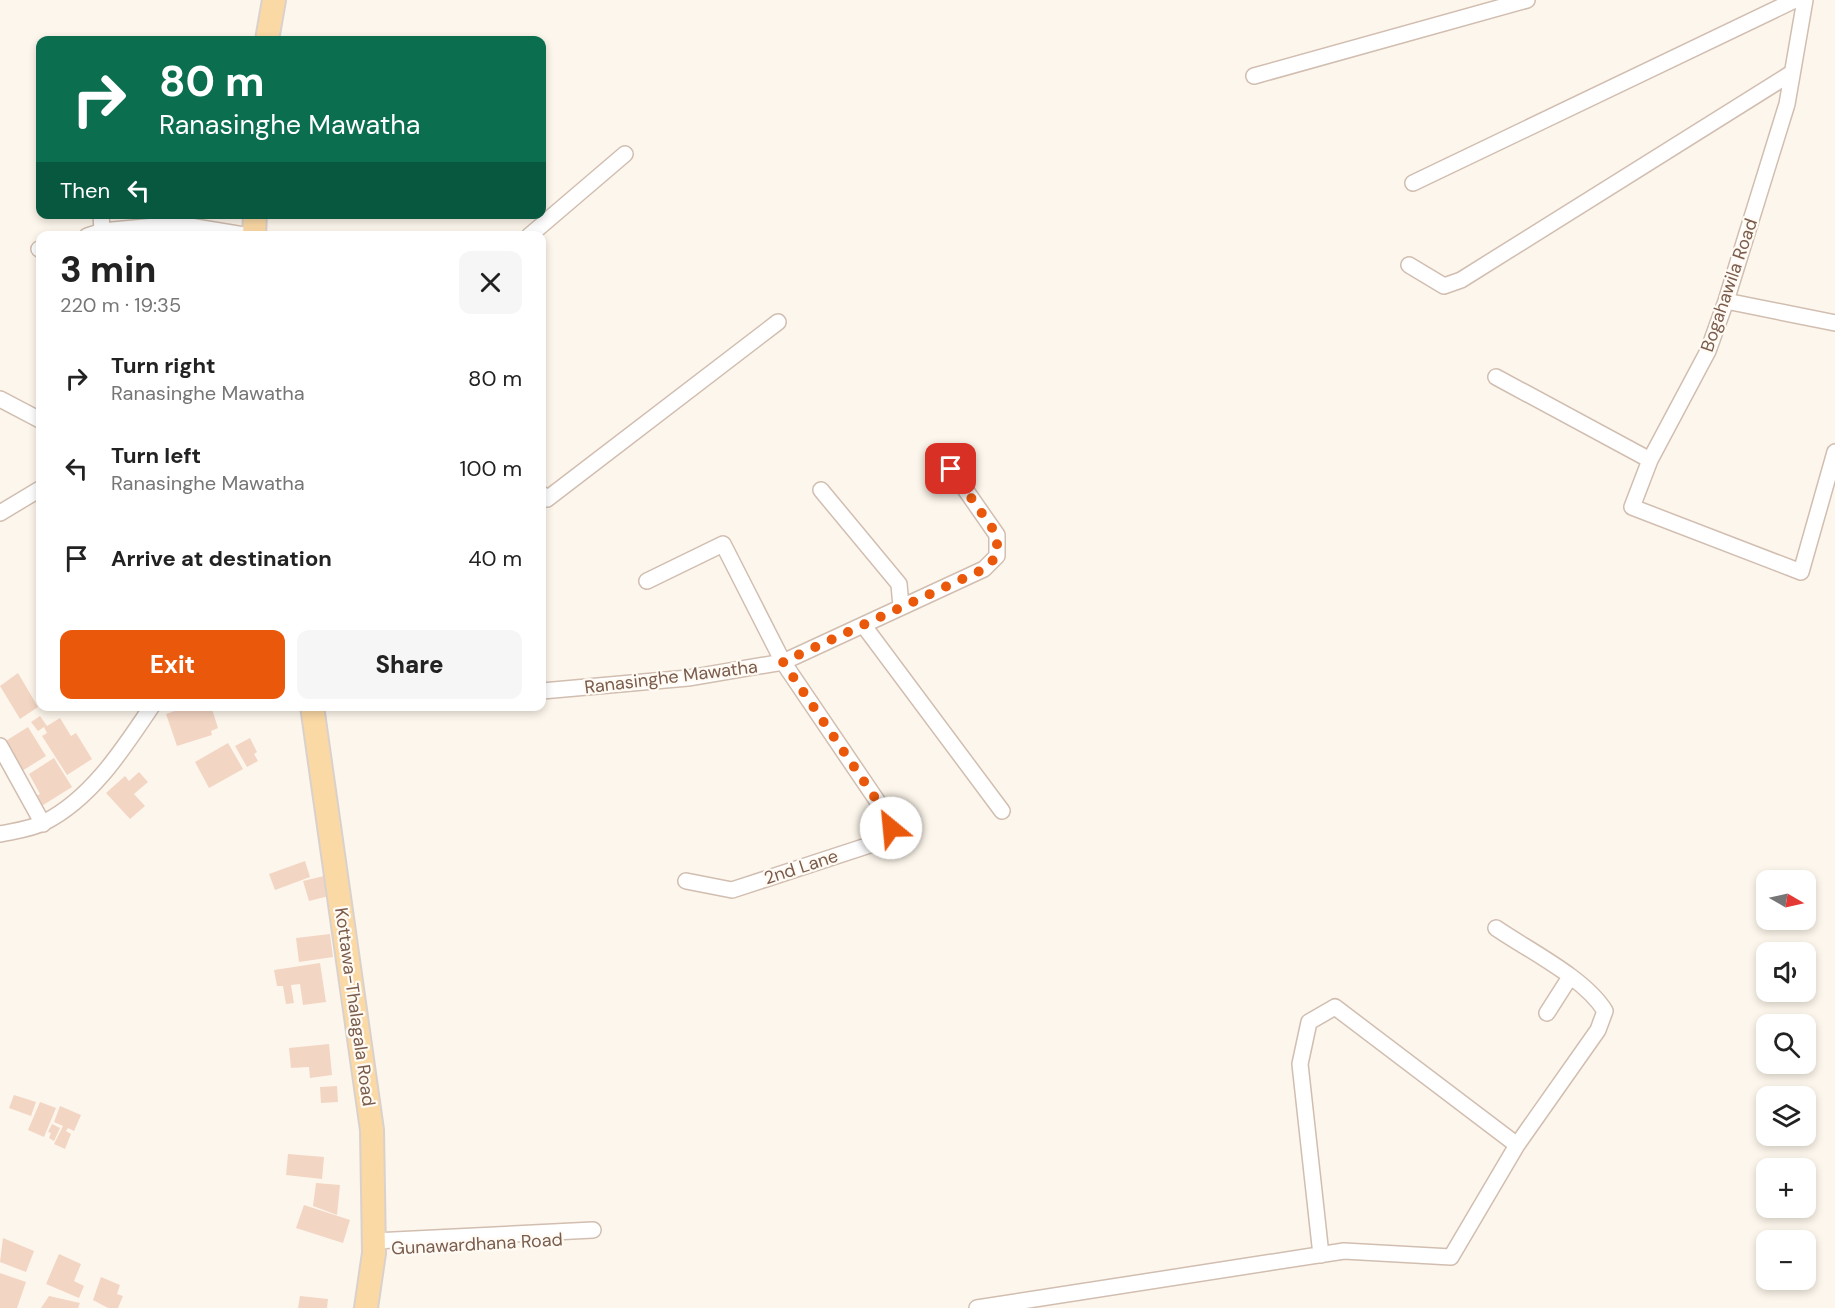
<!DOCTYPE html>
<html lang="en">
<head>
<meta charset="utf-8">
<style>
  :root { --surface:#fff; --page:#f6f6f6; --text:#222; --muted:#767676; --accent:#ea580c }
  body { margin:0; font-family:"DM Sans",sans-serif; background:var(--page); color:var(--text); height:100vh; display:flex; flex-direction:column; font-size:22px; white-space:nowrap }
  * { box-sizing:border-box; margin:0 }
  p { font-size:20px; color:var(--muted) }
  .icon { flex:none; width:33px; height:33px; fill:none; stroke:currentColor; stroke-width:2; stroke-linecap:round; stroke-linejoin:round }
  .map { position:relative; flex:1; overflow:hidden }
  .details { position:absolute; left:36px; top:231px; width:510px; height:480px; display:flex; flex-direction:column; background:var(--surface); border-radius:12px; box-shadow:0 3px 9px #0003 }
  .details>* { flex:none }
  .guide { position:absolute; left:36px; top:36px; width:510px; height:183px; border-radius:12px; box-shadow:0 3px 9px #0003; background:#0b6e4f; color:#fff; overflow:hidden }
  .needle { width:39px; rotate:99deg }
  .fabs { position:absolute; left:1756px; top:870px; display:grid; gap:12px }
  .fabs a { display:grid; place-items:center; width:60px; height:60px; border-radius:12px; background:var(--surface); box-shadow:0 3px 9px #0003; font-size:30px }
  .pin { position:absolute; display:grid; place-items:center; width:51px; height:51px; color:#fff; margin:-26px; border-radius:12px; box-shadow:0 3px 9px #0006 }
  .me { position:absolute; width:66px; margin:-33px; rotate:332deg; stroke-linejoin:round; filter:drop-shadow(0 0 4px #0008) }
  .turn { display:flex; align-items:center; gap:21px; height:126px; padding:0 24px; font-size:27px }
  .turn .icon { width:78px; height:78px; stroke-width:2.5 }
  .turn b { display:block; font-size:42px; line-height:51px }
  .then { display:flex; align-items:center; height:57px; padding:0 24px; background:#0003; gap:12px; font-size:22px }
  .round { display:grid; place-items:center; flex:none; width:63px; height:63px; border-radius:12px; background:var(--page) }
  .head { display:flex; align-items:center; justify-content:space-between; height:102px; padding:0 24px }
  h1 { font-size:36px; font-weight:800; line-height:45px }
  .button { display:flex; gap:12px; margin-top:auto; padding:12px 24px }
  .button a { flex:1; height:69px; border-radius:12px; background:var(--accent); color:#fff; font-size:24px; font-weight:800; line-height:69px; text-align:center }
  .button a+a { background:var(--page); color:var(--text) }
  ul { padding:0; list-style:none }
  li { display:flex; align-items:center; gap:18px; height:90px; padding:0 24px }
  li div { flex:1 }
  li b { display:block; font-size:22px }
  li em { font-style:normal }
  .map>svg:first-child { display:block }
  .building { fill:#f3d5c3 }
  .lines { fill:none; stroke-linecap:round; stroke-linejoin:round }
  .street-casing { stroke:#d1beb0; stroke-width:18 }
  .primary-casing { stroke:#dad1cd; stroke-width:26 }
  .street { stroke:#fff; stroke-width:15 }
  .primary { stroke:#fbd9a5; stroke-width:22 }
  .route { stroke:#ea580c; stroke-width:10; stroke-dasharray:0 18 }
  .labels { text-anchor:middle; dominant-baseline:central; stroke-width:4.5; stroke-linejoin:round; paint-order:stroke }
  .street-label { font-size:18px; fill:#7a5c4d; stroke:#fffaf3 }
</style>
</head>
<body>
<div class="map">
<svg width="1835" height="1308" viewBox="0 0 1835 1308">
  <rect width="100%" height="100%" fill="#fdf6ec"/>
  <path class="building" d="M18,673L38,707L20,719L0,686Z
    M189,706H211L218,728L211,731L212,735L177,746L166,714Z
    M40,716L47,726L60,718L71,736L76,733L92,759L67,775L42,736L47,733L44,727L38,731L31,722Z
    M28,727L46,756L22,771L4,742Z
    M250,738L257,752L254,754L258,761L247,767L235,746Z
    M228,743L243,769L209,788L195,762Z
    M54,758L72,787L40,807L34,797L40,794L29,774Z
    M139,772L148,782L134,794L145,806L130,819L106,793L125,776L129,781Z
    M305,861L310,877L275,890L269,874Z
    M324,876L329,896L309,901L303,881Z
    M330,934L333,957L299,962L296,938Z
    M320,963L326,1002L303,1005L300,984L291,985L294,1003L286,1004L283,986H277L274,970Z
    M329,1044L332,1075L310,1078L309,1067L291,1068L289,1048Z
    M337,1086L338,1102L321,1103L320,1087Z
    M14,1095L36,1102L31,1116L9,1108Z
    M40,1102L56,1108L44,1137L28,1130Z
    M60,1106L81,1115L74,1131L68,1128L66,1131L71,1134L65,1149L54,1144L63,1126L54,1122Z
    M52,1124L60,1128L54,1141L49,1138L51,1133L48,1132Z
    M288,1154L324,1157L322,1179L286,1175Z
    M316,1183L340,1185L337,1215L313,1206Z
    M304,1205L350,1220L343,1243L296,1228Z
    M3,1238L34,1251L26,1272L0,1262Z
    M59,1254L81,1264L74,1281L84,1286L79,1298L46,1284Z
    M0,1273L26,1282L17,1308H0Z
    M101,1277L120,1285L117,1294L123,1296L118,1308H108L93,1300Z
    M49,1296L80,1303L78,1308H41Z
    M300,1296L328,1299L327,1308H298Z"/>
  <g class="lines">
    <defs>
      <path id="street" d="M1254,76L1527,0
        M1413,183L1795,0
        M101,214L102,231
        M87,236L102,231L177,224L250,236
        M529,236L625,154
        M39,249H40
        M1409,265L1444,286L1461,280L1790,74
        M1726,301L1835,323
        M1496,377L1650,460L1708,351L1726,301L1787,104L1805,0
        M0,399L40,420
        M1650,460L1632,507L1801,572L1835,452
        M821,490L899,584L901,607
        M542,494L547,499L778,322
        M0,513L40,489
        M647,581L723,544L783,662L884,811L892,828L888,839L732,890L686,881
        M864,626L1002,811
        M542,691L688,678L783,662L984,569L997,556V535L951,469
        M0,746L43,824
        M0,834C14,831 32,829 45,822C92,798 123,749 152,706
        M1547,1013L1570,977
        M374,1241L593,1230
        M1321,1255L1300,1064L1309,1022L1335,1007L1517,1145
        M977,1308L1344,1251L1451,1257L1517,1145L1598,1030L1605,1011C1585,978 1528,950 1496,928"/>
      <path id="primary" d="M267,40L274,0
        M254,236L255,214
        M312,706L372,1130L374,1253L366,1308"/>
    </defs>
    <use href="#street" class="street-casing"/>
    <use href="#primary" class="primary-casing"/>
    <use href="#street" class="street"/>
    <use href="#primary" class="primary"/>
  </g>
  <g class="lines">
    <path class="route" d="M891,828L884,811L783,662L984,569L997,556V535L951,469"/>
  </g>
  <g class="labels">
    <g class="street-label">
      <text transform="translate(1729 285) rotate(-71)">Bogahawila Road</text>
      <text transform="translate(671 677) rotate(-7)">Ranasinghe Mawatha</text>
      <text transform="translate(801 867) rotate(-18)">2nd Lane</text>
      <text transform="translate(355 1007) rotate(82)">Kottawa-Thalagala Road</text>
      <text transform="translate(477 1244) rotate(-3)">Gunawardhana Road</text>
    </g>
  </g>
</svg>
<div class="fabs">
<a><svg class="needle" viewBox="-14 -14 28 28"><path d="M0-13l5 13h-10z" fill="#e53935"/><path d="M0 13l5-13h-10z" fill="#767676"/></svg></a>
<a><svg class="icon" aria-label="sound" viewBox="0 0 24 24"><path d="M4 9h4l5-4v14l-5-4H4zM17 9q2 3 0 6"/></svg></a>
<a><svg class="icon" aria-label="search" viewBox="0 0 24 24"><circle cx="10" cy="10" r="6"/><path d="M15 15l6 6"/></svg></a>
<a><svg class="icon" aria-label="layers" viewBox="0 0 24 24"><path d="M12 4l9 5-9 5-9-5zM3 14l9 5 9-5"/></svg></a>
<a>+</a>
<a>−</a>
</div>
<div class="pin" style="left:951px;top:469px;background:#d93025"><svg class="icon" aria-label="arrive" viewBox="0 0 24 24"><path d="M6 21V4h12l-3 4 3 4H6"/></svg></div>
<svg class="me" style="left:891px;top:828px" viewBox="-20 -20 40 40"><circle r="19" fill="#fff"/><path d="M0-13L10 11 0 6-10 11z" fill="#ea580c"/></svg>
<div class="guide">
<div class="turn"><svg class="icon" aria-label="right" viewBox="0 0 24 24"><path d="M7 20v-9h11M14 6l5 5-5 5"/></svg><div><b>80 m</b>Ranasinghe Mawatha</div></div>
<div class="then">Then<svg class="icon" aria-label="left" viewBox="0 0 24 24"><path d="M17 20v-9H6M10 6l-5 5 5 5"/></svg></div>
</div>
<section class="details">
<div class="head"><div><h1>3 min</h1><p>220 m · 19:35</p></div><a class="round"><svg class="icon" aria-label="close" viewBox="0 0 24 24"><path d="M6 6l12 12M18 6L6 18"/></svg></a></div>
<ul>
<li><svg class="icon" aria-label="right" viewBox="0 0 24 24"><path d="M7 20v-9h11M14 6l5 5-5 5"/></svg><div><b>Turn right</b><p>Ranasinghe Mawatha</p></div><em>80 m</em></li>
<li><svg class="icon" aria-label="left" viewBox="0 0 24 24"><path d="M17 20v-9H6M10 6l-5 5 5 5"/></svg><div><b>Turn left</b><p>Ranasinghe Mawatha</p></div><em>100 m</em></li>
<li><svg class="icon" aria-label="arrive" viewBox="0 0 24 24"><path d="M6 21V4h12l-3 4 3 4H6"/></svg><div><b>Arrive at destination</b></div><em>40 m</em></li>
</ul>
<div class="button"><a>Exit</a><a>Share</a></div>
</section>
</div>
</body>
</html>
